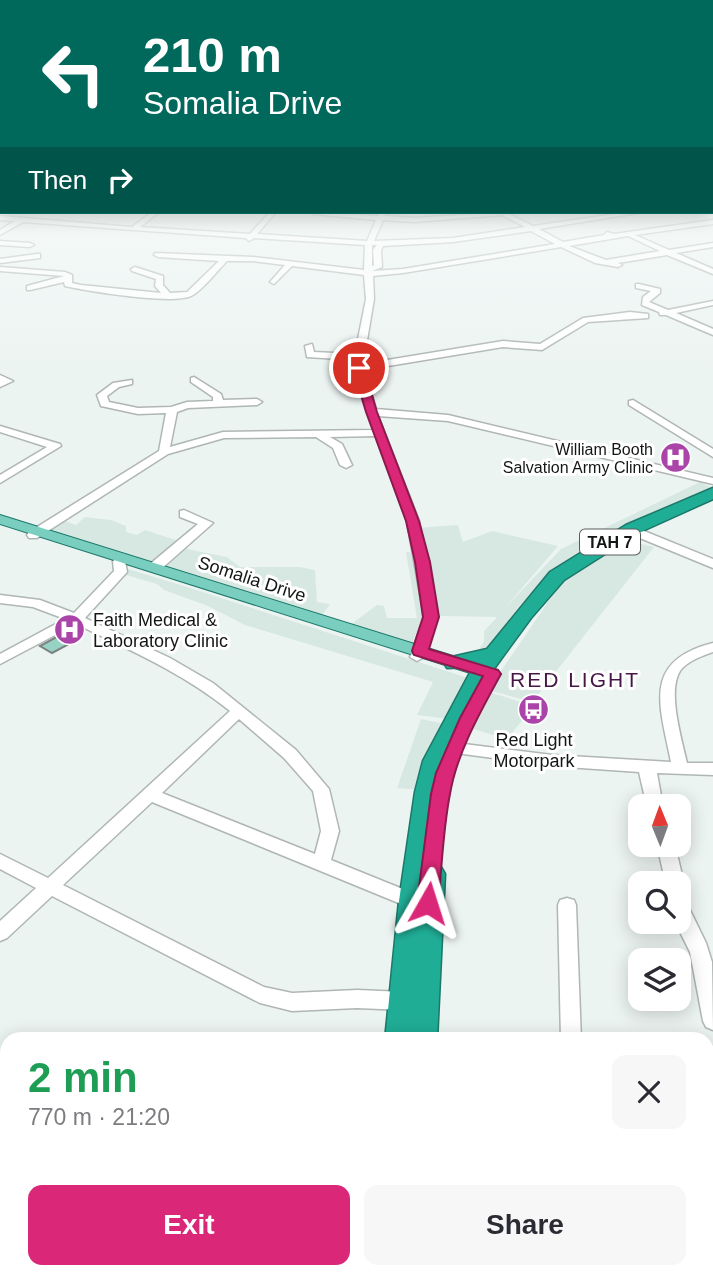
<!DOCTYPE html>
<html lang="en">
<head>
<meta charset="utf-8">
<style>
  :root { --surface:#fff; --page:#f7f7f7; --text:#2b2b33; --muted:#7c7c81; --accent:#db2777 }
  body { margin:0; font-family:Arial,sans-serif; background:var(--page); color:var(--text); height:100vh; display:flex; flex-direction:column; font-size:26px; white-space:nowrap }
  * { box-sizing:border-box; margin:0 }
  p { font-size:23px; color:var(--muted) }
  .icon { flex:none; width:38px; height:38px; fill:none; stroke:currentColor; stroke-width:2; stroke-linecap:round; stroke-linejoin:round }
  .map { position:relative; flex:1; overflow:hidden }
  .drawer { position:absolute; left:0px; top:1032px; width:714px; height:247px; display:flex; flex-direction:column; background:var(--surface); border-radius:21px 21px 0 0; box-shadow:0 4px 18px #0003 }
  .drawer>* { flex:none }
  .hud { position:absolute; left:0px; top:0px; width:714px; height:214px; box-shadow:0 4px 18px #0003; background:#00695c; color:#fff; overflow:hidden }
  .needle { width:46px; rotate:359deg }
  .controls { position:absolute; left:628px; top:794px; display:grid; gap:14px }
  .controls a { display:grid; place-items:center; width:63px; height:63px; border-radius:14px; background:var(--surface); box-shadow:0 4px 18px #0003; font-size:35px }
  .pin { position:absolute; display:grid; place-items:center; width:60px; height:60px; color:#fff; margin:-30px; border:4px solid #fff; border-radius:50%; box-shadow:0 2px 7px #0007 }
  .me { position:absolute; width:77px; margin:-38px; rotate:6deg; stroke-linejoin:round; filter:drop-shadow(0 0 5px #0008) }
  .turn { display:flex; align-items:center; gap:24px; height:147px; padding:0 28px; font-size:32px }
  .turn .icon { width:91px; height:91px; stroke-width:2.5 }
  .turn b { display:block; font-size:49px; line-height:60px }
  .then { display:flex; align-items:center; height:66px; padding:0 28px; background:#0003; gap:14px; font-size:26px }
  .round { display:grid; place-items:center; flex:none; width:74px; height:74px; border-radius:14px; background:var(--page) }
  .headline { display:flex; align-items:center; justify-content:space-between; height:119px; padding:0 28px }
  h1 { font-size:42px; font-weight:800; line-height:52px; color:#1e9e55 }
  .primary-button { display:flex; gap:14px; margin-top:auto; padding:14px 28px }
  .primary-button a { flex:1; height:80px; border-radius:14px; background:var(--accent); color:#fff; font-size:28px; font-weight:800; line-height:80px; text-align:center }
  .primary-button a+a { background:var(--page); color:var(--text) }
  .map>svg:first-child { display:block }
  .built { fill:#d7e8e3 }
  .building { fill:#96d3c4; stroke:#7c8381; stroke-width:2 }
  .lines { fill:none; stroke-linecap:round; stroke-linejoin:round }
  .minor-casing { stroke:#afb6b4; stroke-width:3 }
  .major-casing { stroke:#1c7869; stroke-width:2 }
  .highway-casing { stroke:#1c7869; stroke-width:3 }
  .minor { fill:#fff; fill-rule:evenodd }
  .major { fill:#79cec0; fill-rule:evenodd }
  .highway { fill:#20ad96; fill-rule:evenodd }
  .route { fill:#db2777; stroke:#8e194d; stroke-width:2 }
  .labels { text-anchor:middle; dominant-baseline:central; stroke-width:6; stroke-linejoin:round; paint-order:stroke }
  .far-poi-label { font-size:16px; fill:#141616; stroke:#fff; text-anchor:end }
  .shield { fill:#fff; stroke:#5a5c5c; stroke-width:2 }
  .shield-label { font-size:16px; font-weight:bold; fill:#141616 }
  .street-label { font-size:18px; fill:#141616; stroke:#fff }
  .poi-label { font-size:18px; fill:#141616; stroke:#fff; text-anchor:start }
  .quarter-label { font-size:21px; letter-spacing:2px; fill:#461646; stroke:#fff }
</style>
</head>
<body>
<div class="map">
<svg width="713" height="1279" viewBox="0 0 713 1279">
  <rect width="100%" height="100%" fill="#ecf4f2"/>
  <path class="built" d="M700,482L713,488V499L571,565L480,661L455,658L479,650L484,641V631L497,617L440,616L416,528L458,525L463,542L492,531L558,546L505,608L561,549Z
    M85,517L111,520L126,526V532L137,535L145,530L185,543L187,549L227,557L240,567H300L315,570L317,602L330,604L318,621L43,533L63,520L76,525Z
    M626,540L654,547L532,702L488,690L561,583Z
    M406,552H410L419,581L424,616L408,652L342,631L377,605L384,606L387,618H417Z
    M128,569L187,587L468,678L449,719L417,715L433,682L245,625L208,606L164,590L157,584L122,574Z
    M492,693L534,706L507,739L473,729Z
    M421,719L446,724L420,790L397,788Z"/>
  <path class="building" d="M73,628L77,630L63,638L71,643L52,653L40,646Z"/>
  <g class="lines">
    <defs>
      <path id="minor" d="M0,192H2V196H0Z
        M712,200H713V205H712Z
        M152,212H159L140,227L250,234L270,212H276L257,234L367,241L376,220L313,214L316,212L378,216L380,212H386L385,216L414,218L510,212L509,214L533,226L629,212H644L539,229L563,242L604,235L607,232L614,234L713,220V224L635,235L669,250L713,243V247L676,253L713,269V274L667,255L618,263L622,265L618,267L595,263L561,247L403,273L373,276L374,299L363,364L503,341L540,344L583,318L630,312L648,314V318L588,322L542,350L503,347L364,370L376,409L448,415L713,478V484L448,421L378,416L419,521L428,562L438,617L424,657L417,661L410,657L424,617L407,521L376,436L330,437L342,444L352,465L346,468L340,465L333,448L316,437L224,438L168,454L37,538H29L27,535L29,532L159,451L166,413L138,414L101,406L97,395L113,383L132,380V384L119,387L107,396L109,402L138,408L171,407L187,402L213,401V397L191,382V378L194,377L221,394L223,400L257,399L262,402L257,405L188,408L177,412L170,447L223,432L374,430L354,368V360L307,357L305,346L312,344L314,352L355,354L366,299L364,275L292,266L274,284L270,282L285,265L253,261H227C218,270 202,291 191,296C173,305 87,291 65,286L64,282L30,290H27V286L64,276L0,271V267L65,272L72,275V283L81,285L161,293L155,286L156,279L132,271L131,269L135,267L163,276V285L170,293L187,292L219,261L158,257L154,255L155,253L253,257L364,270L365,245L254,238L249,241L246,238L23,222L0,235V230L15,221L0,220V216L132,227ZM502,215L525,227L453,238L374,241L383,220L414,222ZM531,231L555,244L403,269L372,271L382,267L381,250L383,246L453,242ZM628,236L660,251L606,260L569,246ZM372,245H377L373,250L374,265L372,266Z
        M0,241L30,243L34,245L30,247L0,245Z
        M37,254H40V258L0,263V259Z
        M639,284L660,289V293L649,302L668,310L713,301V305L676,313L713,329V335L666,315H660L659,312L642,305L643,297L651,291L636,288V284Z
        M0,375L13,381L0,387Z
        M633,400L713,449V457L629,405V401Z
        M0,426L60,444L61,446L0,483V475L47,447L0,432Z
        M184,510L213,523L160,570H150L149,567L150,564L198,524L180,517V511Z
        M644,531L713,559V568L640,538L638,535L640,532Z
        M119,557L125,561L127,572L85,618L170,658L213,683L296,750L329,789L339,831L331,860L420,896L422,901L420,906L413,908L406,906L152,802L63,885L264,987L292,993L357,990L404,992L411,995L414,1001L411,1007L404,1010L357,1008L292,1011L260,1003L52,896L7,938L0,941V921L36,888L0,869V854L48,878L230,711C183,673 130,650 76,624L0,664V654L65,619L33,607L0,603V595L40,600L74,613L114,571L113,561ZM239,719L284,758L313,791L321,831L315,854L162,793Z
        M713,643V652C702,656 687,661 680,671C667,692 682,740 687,763H713V775L657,773L663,807H647L639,772L552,766L456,753L450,752L448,748L450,744L456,743L552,755L671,762C660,706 641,661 713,643Z
        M657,845H675L684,884L681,889L679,890V884H666Z
        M567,898L574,900L576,905L581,1040H561L558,905L560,900Z
        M679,900L686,902L706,943L712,962L713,1030L706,1027L703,1021L690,952L675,922H679Z
        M707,1161L713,1162V1184L707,1183Z
        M163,1272H196L198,1279H165Z
        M574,1272H598V1279H574Z"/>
      <path id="major" d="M0,515L498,670L501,674L498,678H486L0,524Z"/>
      <path id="highway" d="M713,488V499L638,533L564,580L531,618L488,677L447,761L439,792L431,864L441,867L445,874L437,1040H385L399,901L415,792L423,761L473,667L447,668L444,663L447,658L487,649L550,572L626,525Z
        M371,1272H433L432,1279H371Z"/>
    </defs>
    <use href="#minor" class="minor-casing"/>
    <use href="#major" class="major-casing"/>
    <use href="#highway" class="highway-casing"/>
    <use href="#minor" class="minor"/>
    <use href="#major" class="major"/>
    <use href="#highway" class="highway"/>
  </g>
  <linearGradient id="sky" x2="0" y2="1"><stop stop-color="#77b0c9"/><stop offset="0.51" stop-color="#f6faf9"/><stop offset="1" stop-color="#f6faf9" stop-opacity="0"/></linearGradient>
  <rect width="713" height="368" fill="url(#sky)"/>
  <path class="route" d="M359,365L364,368L377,412L419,521L430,562L439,617L429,649L498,670L501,674C481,711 457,752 450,794C443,829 442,867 438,903L435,908L428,911L420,908L417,903L431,794L436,773L460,718L483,676L414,655L412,651L423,617L415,562L406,521L366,412L353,368Z"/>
  <defs>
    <symbol id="hospital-disc" viewBox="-11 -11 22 22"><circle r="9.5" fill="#aa44a9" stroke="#fff"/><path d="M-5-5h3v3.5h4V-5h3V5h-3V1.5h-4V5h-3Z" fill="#fff"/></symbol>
    <symbol id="bus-disc" viewBox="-11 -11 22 22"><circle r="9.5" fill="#aa44a9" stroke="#fff"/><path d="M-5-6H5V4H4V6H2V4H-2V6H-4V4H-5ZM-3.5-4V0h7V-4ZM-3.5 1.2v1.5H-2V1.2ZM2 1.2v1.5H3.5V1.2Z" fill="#fff"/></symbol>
  </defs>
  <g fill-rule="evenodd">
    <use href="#hospital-disc" x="658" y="440" width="35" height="35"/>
    <use href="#hospital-disc" x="52" y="612" width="35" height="35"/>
    <use href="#bus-disc" x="516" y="692" width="35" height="35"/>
  </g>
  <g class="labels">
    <g class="far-poi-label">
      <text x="653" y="449">William Booth<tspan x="653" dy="18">Salvation Army Clinic</tspan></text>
    </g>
    <rect class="shield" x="580" y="529.5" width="60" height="25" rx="5"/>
    <g class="shield-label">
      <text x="610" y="542">TAH 7</text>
    </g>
    <g class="street-label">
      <text transform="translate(252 579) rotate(18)">Somalia Drive</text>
    </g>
    <g class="poi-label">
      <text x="93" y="620">Faith Medical &amp;<tspan x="93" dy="21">Laboratory Clinic</tspan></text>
      <text x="534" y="740" text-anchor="middle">Red Light<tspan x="534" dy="21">Motorpark</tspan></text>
    </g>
    <g class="quarter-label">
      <text x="575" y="679">RED LIGHT</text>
    </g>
  </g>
</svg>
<div class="controls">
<a><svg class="needle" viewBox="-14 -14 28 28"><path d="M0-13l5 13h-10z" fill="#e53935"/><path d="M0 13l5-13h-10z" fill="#7c7c81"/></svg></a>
<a><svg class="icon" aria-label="search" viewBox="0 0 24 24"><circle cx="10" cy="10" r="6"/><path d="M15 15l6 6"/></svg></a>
<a><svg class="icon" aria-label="layers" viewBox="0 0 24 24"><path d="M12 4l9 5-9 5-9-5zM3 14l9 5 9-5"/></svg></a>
</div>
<div class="pin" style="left:359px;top:368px;background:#d93025"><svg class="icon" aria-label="arrive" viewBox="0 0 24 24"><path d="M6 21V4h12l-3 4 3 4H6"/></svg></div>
<svg class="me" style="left:428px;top:903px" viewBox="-20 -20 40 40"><path d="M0-17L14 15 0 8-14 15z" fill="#db2777" stroke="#fff" stroke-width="4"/></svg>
<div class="hud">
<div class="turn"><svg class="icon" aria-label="left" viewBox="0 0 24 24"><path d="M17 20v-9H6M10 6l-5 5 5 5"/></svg><div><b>210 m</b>Somalia Drive</div></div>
<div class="then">Then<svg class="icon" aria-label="right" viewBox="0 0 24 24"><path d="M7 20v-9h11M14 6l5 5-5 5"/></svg></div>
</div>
<section class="drawer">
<div class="headline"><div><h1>2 min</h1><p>770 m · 21:20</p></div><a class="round"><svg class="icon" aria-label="close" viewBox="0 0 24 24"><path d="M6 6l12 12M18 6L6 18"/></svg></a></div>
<div class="primary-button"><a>Exit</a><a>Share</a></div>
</section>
</div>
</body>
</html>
